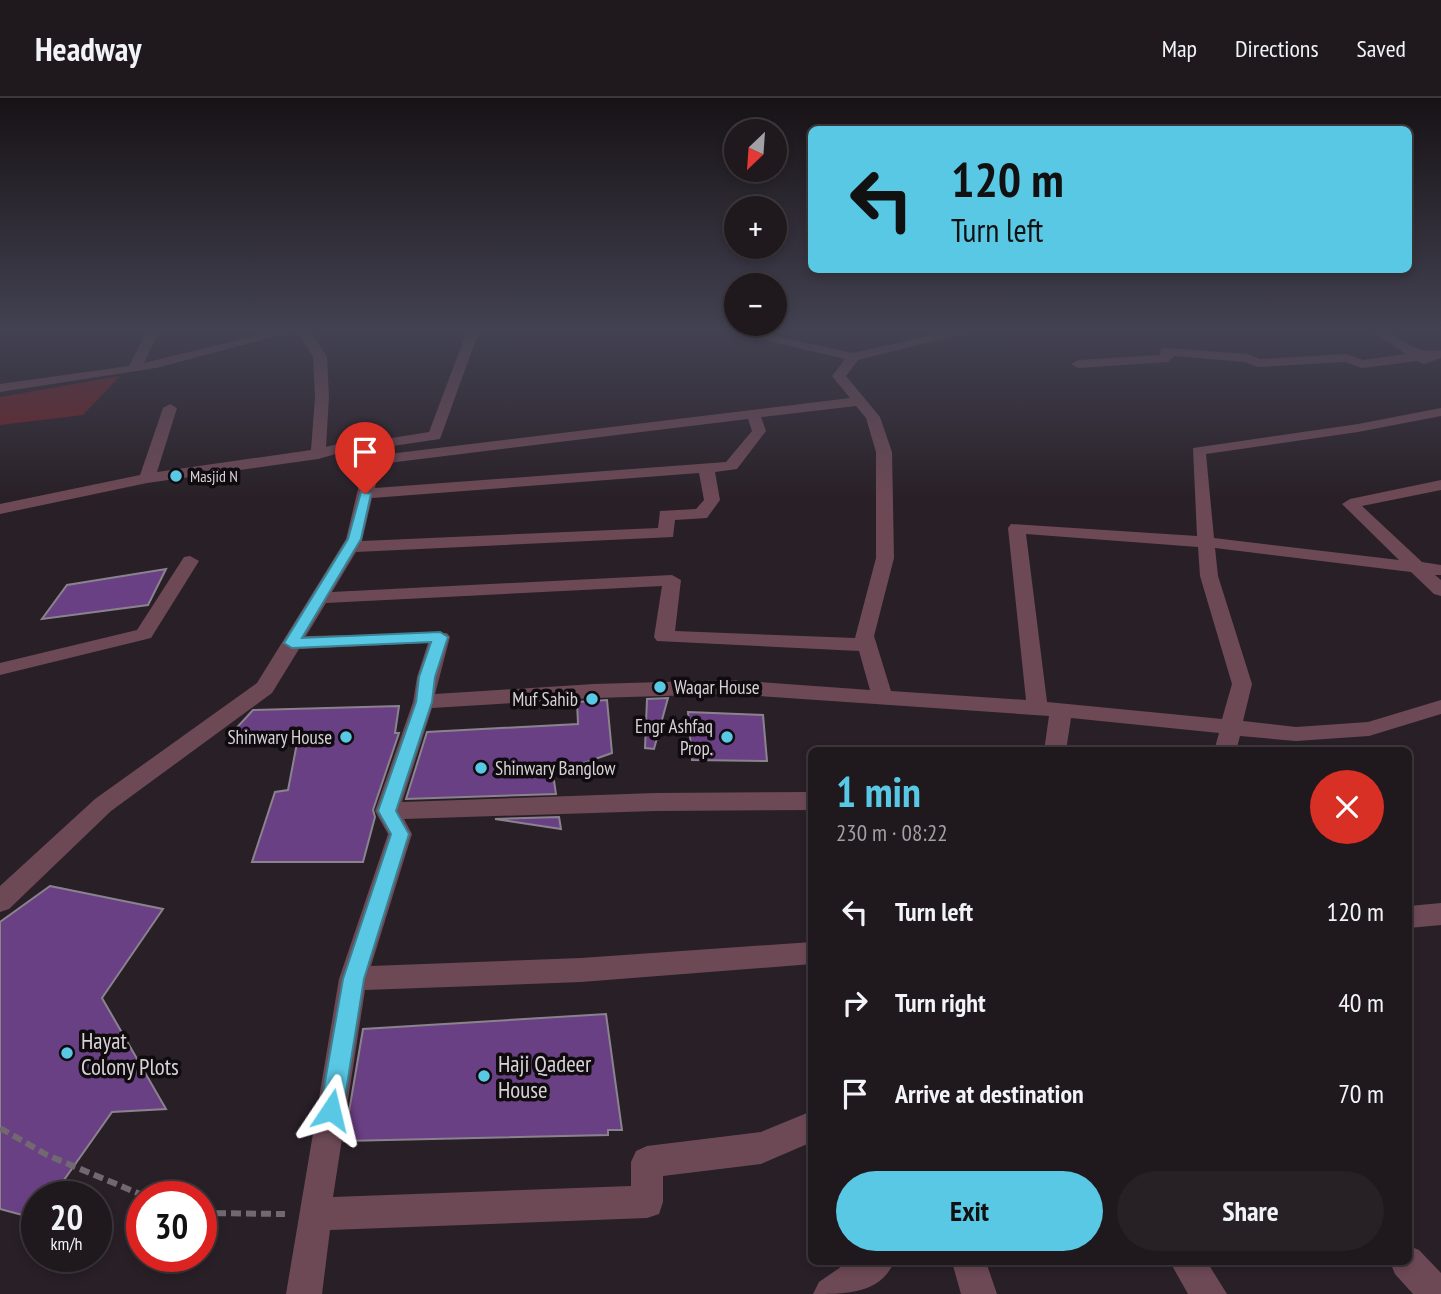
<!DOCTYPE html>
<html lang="en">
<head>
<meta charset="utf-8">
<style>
  :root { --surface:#1f181d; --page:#272126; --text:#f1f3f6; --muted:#a1a0a4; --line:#3c373b; --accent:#59c8e4 }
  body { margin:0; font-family:"PT Sans Narrow",sans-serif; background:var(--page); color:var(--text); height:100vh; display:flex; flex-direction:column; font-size:26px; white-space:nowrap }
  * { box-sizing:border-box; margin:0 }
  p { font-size:23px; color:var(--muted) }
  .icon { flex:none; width:38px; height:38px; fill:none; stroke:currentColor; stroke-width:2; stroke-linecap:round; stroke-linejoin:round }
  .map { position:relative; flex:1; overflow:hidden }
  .details { position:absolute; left:808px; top:649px; width:604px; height:518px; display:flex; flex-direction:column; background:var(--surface); border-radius:10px; box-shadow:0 4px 10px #0003,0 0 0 2px var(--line) }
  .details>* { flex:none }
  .top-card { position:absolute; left:808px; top:28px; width:604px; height:147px; border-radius:10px; box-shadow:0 4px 10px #0003,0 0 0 2px var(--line); background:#59c8e4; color:#111; overflow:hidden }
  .needle { width:46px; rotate:205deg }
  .buttons { position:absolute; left:724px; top:21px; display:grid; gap:14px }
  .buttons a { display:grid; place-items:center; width:63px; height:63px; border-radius:50%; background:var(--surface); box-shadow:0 4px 10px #0003,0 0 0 2px var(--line); font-size:35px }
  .speed { position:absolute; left:21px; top:1083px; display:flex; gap:14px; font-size:35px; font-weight:700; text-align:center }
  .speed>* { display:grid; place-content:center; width:91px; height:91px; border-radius:50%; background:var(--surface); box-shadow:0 4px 10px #0003,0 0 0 2px var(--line); line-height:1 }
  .speed small { font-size:18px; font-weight:400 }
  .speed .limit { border:10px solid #d22; background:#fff; color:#111 }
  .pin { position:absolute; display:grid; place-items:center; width:60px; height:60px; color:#fff; margin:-72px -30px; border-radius:50% 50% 50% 0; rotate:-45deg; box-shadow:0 0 7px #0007 }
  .pin .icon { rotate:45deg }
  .me { position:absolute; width:77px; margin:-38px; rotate:10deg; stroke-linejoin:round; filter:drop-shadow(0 0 5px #0008) }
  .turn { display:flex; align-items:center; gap:24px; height:147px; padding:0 28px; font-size:32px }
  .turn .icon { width:91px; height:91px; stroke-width:2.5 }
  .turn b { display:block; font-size:49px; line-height:60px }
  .round { display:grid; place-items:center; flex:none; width:74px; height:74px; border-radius:37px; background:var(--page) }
  .head { display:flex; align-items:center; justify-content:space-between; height:119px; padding:0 28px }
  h1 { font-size:42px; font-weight:700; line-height:52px; color:var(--accent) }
  .action { display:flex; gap:14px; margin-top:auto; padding:14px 28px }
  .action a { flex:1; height:80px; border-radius:42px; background:var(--accent); color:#111; font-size:28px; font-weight:700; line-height:80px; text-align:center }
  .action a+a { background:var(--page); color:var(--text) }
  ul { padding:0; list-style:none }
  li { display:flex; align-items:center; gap:21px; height:91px; padding:0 28px }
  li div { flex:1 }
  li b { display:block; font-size:26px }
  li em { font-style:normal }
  header { display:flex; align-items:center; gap:42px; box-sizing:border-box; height:98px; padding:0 35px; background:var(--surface); border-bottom:2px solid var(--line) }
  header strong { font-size:33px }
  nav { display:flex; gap:38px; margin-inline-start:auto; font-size:24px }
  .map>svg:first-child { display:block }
  .green { fill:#6f2125 }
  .building { fill:#6a4084; stroke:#8a838e; stroke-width:2 }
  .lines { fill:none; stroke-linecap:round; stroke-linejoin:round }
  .path { stroke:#71696f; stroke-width:6; stroke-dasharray:10 5; stroke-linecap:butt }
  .minor { fill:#6d4955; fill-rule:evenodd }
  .route { fill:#59c8e4; stroke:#3a8294; stroke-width:2 }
  .poi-dot { fill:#59c8e4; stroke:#0f0b0e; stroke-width:2.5 }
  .labels { text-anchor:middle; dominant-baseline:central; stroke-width:7; stroke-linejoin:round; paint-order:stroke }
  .far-poi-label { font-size:16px; fill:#d8d2d7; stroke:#0f0b0e; text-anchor:start }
  .poi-label { font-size:19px; fill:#d8d2d7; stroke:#0f0b0e; text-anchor:end }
  .near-poi-label { font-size:23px; fill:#d8d2d7; stroke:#0f0b0e; text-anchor:start }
</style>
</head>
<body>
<header>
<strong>Headway</strong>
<nav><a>Map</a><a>Directions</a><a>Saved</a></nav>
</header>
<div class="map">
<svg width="1441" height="1196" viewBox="0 0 1441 1196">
  <rect width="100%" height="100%" fill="#292027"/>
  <path class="green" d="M120,278L83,317L0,327V299Z"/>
  <path class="building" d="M166,471L148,507L42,521L67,487Z
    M668,600L654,651L645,650L647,601Z
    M607,602L612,655L553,676L556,696L406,701L427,634L578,626L577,604Z
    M399,608L395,635H399L373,712L375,719L363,764H252L275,694L288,692L297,645L231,636L253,612Z
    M688,614L763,617L767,663L692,662Z
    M559,719L561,731L495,721Z
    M50,788L163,811L102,900L166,1011L112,1014L52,1099H37V1121L0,1111V824Z
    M606,916L622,1032H608V1037L344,1043L363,931Z"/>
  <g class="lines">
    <path class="path" d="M0,1030L47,1057L147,1099
      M201,1115L285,1116"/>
    <path class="minor" d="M142,233H155L157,237L144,265L274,233H295L156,270L0,294V286L129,268L145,237Z
      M298,233H310L327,259L329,299L326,349L371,337L379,342L429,334L467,233H479L440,341L379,350L380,357L850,300L832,278L845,261L727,233H751L853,255L950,233H973L858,262L846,278L880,319L892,354L894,460L874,538L891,593L1026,602L1008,430L1011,426L1197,438L1193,350L1358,326L1441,310V318L1358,334L1206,356L1214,440L1399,462L1342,406L1350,401L1441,382V392L1362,408L1422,464L1441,467V477H1435L1441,482V498L1434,496L1411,474L1215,450L1218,478L1252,586L1243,623L1296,629L1368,624L1441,602V616L1369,638L1296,643L1240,638L1236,653H1214L1219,635L1071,620L1066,653H1044L1049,618L731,596L594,600L432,610L402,704L655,695L812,694V712L655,713L404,721L412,736L371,868L581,860L812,844V866L581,884L365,892L333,1099L631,1088V1064L636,1053L647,1048L761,1034L812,1013V1044L761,1066L663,1078V1104L659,1116L647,1120L330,1132L322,1196H286L339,881L388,736L375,713L413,604L417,579L428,545L299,551L272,595L111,713L9,811L0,814V788L95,701L257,585L346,441L365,362L364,348L318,361L147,385L0,416V406L140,377L163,310L170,306L177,310L157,374L311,352L315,299L313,259ZM856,308L866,320L876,354V460L855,540L675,533L681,482L672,477L332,494L356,454L673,439L675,422L707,420L720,402L715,374L737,371L766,333L761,319ZM748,321L752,333L726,364L375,390L380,366ZM699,375L704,402L696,411L660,413L658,430L362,443L372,400ZM1026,436L1198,449L1200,478L1232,586L1222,621L1047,604ZM662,488L654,539L657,543L859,553L870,592L731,582L594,586L435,596L450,539L447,535L306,538L326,505Z
      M1372,233C1404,233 1405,257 1441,252V260L1424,266L1417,263L1362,270L1345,264L1258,269L1245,264L1174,258L1168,264L1078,270L1071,266L1078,262L1160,257L1161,251L1166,250L1248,256L1260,261L1346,256L1363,262L1406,256Z
      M190,458L199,463L151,540L0,577V565L137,532L184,459Z
      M1441,805V827L1409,830V808Z
      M1409,1148L1419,1152L1441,1175V1196H1413L1395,1176L1390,1164H1409Z
      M848,1164H894C880,1196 846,1196 813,1196L819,1184Z
      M952,1164H986L997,1196H961Z
      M1170,1164H1207L1227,1196H1188Z"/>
  </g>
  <linearGradient id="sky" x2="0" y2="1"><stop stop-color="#171215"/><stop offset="0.58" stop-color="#434252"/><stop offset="1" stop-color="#434252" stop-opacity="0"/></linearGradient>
  <rect width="1441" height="401" fill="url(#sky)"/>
  <path class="route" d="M361,394L371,396L361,441L302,540L440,534L448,539L435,579L432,604L396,713L409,736L364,881L343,1012L340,1020L331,1023L323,1020L320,1012L343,881L391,736L378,713L416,604L419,579L431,544L292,550L284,545L348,441Z"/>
  <g class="poi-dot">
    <circle cx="176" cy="378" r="7"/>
    <circle cx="660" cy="589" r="7"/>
    <circle cx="592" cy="601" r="7"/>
    <circle cx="346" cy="639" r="7"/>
    <circle cx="727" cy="639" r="7"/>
    <circle cx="481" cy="670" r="7"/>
    <circle cx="67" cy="955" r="7"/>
    <circle cx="484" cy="978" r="7"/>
  </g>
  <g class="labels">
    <g class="far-poi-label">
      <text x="190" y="378">Masjid N</text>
    </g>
    <g class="poi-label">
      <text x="674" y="589" text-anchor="start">Waqar House</text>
      <text x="578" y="601">Muf Sahib</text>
      <text x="713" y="628">Engr Ashfaq<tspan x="713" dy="22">Prop.</tspan></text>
      <text x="332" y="639">Shinwary House</text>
      <text x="495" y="670" text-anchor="start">Shinwary Banglow</text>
    </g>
    <g class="near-poi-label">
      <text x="81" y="942">Hayat<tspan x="81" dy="26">Colony Plots</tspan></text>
      <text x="498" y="965">Haji Qadeer<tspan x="498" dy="26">House</tspan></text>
    </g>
  </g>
</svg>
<div class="buttons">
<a><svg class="needle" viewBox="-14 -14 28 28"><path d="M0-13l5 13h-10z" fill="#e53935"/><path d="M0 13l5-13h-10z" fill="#a1a0a4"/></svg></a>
<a>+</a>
<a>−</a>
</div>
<div class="speed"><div>20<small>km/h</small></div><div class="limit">30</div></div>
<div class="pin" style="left:365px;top:396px;background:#d93025"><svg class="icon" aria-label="arrive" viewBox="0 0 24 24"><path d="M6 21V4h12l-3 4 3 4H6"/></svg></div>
<svg class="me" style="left:331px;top:1012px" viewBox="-20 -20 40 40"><path d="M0-17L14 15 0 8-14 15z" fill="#59c8e4" stroke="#fff" stroke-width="4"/></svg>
<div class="top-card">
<div class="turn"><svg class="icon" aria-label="left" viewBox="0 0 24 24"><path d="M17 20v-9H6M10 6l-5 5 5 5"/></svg><div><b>120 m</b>Turn left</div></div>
</div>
<section class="details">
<div class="head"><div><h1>1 min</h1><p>230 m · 08:22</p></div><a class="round" style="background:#d93025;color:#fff"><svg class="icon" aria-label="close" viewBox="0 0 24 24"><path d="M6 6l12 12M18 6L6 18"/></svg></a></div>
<ul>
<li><svg class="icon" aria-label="left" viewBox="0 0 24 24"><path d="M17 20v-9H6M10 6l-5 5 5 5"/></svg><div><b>Turn left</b></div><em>120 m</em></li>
<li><svg class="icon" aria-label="right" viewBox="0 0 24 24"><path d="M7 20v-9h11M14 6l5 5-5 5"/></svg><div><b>Turn right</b></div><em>40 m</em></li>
<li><svg class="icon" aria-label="arrive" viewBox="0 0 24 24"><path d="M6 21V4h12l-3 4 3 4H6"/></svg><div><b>Arrive at destination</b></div><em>70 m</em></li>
</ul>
<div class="action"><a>Exit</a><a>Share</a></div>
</section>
</div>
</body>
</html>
